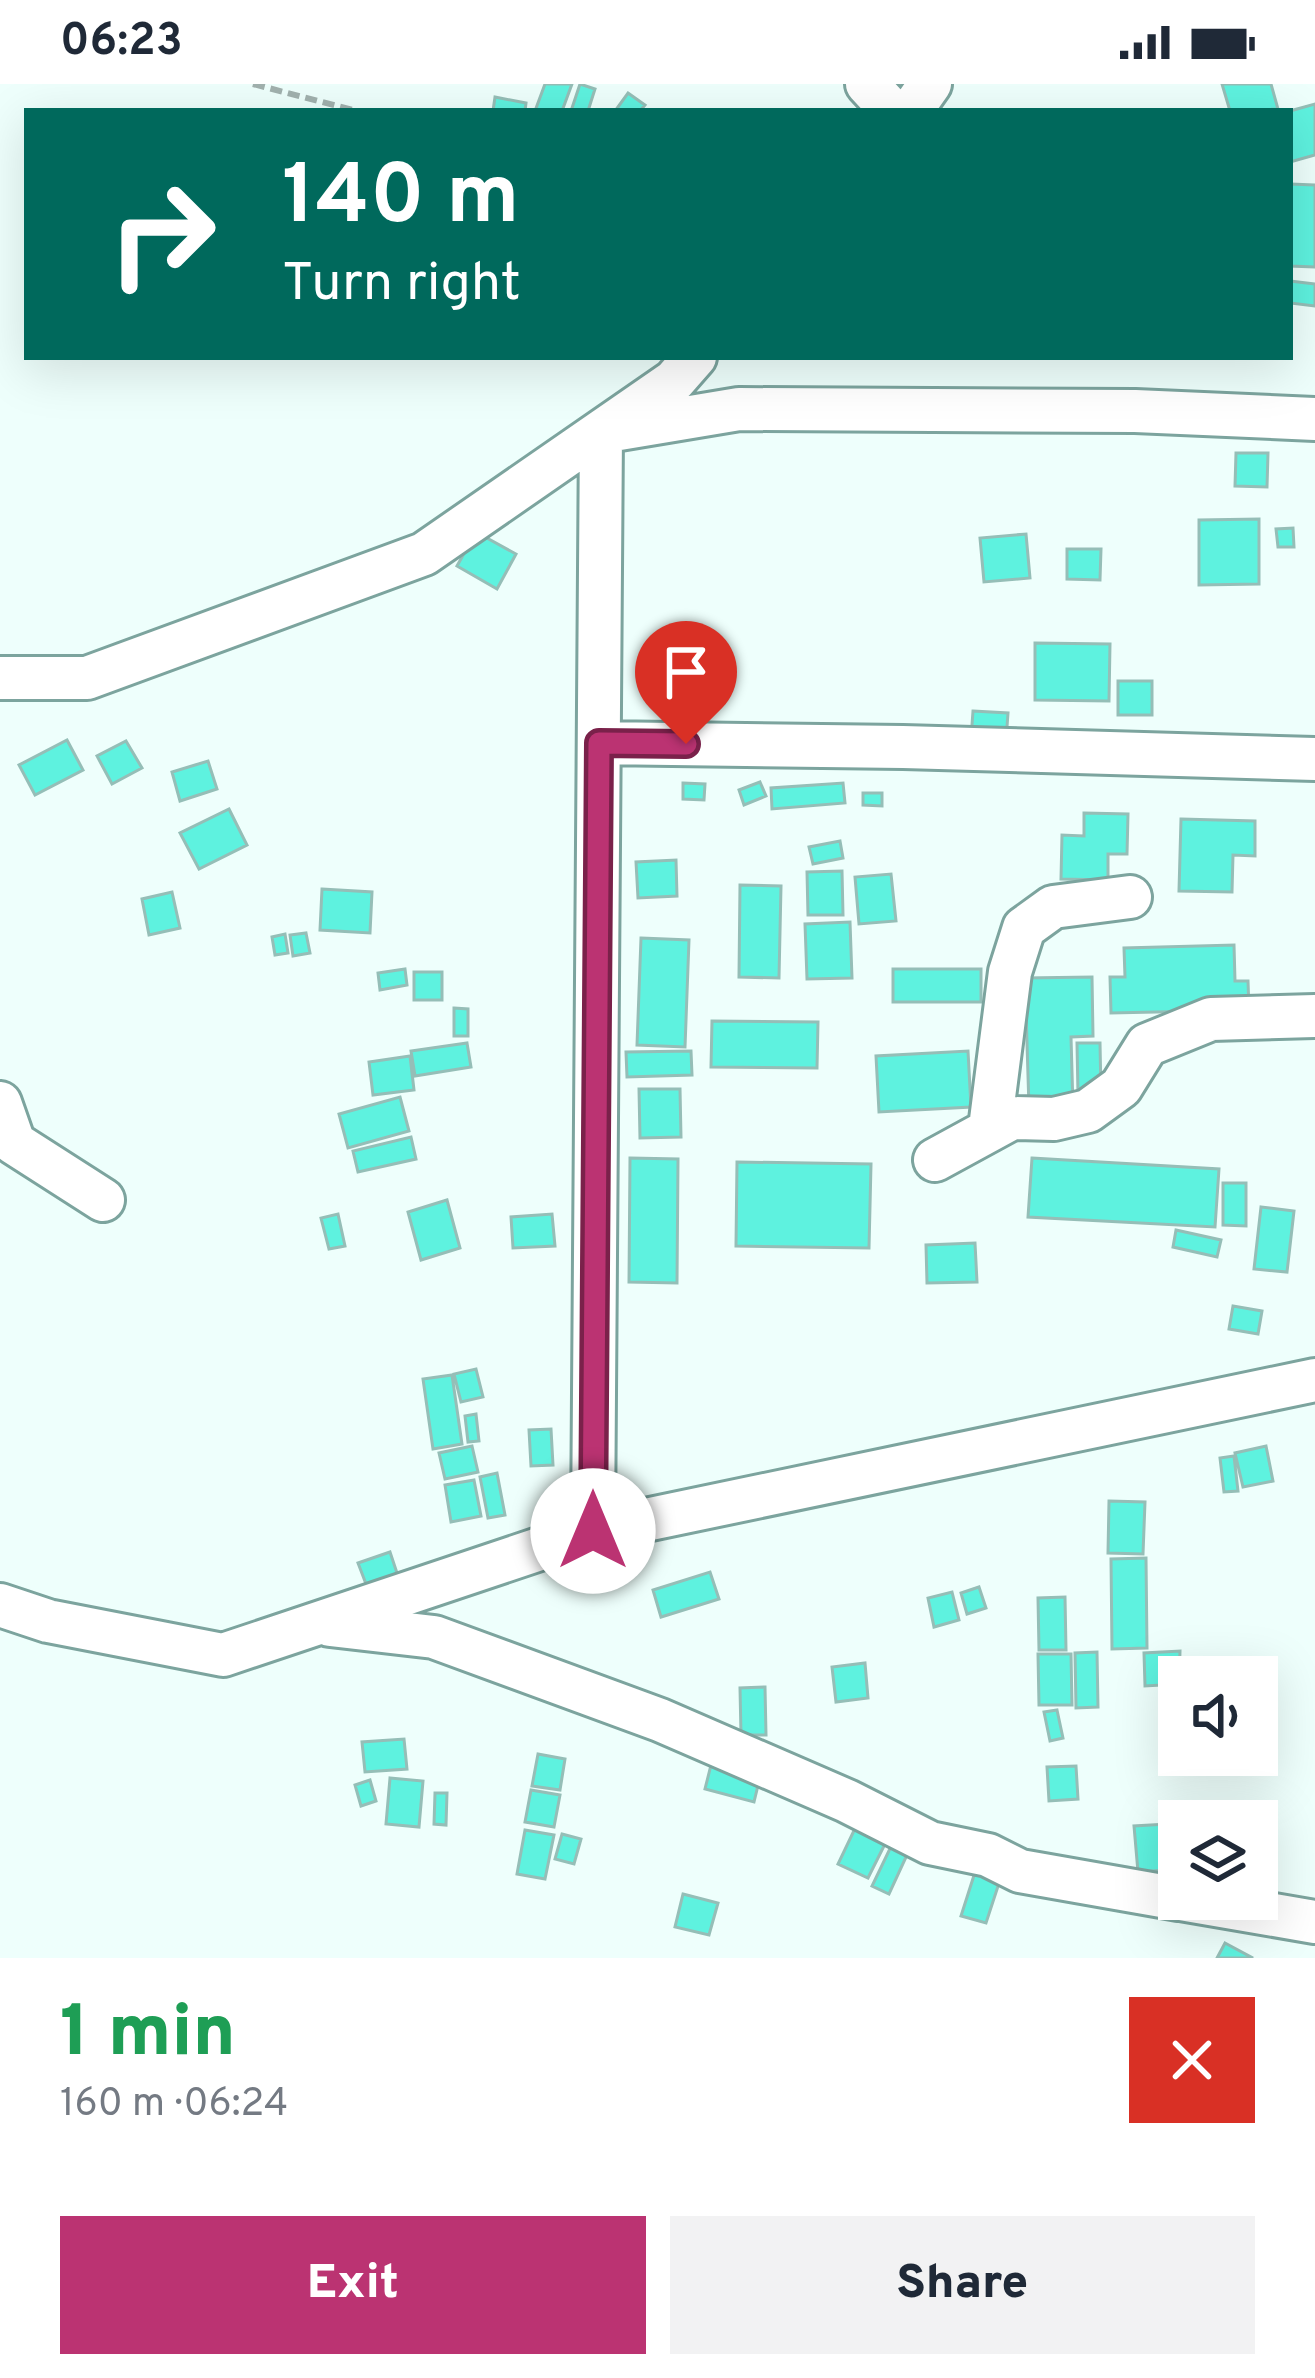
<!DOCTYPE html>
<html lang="en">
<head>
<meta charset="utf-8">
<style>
  :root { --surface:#fff; --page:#f2f2f3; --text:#1f2937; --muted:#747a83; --accent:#bb3372 }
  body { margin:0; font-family:Overpass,sans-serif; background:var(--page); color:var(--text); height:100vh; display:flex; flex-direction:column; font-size:45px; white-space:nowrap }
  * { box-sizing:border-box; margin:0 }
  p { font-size:39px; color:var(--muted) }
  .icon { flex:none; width:66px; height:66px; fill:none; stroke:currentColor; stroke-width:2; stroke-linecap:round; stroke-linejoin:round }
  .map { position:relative; height:1874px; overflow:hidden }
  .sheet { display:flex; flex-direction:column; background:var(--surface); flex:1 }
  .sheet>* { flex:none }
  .guide { position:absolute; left:24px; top:24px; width:1269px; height:252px; border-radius:0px; box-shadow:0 12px 48px #0002; background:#00695c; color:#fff; overflow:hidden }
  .controls { position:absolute; left:1158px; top:1572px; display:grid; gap:24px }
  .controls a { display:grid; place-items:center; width:120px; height:120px; border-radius:0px; background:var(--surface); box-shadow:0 12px 48px #0002; font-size:60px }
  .pin { position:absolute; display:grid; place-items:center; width:102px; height:102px; color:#fff; margin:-123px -51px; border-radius:50% 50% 50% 0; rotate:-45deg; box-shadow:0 0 12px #0007 }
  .pin .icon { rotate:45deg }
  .me { position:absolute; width:132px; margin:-66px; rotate:0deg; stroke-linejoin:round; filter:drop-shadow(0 0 9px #0008) }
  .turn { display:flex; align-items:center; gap:42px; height:252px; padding:0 60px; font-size:54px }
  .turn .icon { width:156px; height:156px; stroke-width:2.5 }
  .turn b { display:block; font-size:84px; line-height:102px }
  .round { display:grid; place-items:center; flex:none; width:126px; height:126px; border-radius:0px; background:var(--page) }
  .summary { display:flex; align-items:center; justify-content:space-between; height:204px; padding:0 60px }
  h1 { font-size:72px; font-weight:800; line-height:90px; color:#1e9e55 }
  .action { display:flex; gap:24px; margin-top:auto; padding:24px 60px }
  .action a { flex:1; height:138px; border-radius:0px; background:var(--accent); color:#fff; font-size:48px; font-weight:800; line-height:138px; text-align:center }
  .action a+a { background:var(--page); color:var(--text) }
  .status { display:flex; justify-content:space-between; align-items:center; height:84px; padding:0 60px; background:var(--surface); direction:ltr }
  .status svg { height:33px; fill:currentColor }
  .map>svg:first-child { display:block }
  .building { fill:#5ef2df; stroke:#95beb7; stroke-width:3 }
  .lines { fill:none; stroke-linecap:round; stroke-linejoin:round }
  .minor-casing { stroke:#7ca49e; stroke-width:48 }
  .path { stroke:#a1b1ae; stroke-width:6; stroke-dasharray:12 6; stroke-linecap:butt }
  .minor { stroke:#fff; stroke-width:42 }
  .route-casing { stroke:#7a214a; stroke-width:30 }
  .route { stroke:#bb3372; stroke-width:21 }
</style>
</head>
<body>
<div class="status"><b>06:23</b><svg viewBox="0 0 49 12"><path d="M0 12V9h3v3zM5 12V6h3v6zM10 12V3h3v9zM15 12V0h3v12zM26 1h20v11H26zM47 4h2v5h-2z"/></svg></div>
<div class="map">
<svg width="1315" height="1874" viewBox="0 0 1315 1874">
  <rect width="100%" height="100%" fill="#eefffc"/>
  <path class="building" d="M545,0H572L562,27H535Z
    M580,0L595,5L588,27H571Z
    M1222,0H1271L1278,25L1230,27Z
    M628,9L645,21L640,27H615Z
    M495,13L526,19L525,27H493Z
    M1315,20V71L1290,78V27Z
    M1290,100L1315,101V183L1290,182Z
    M1290,197L1315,200V222L1290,219Z
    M1236,369H1268L1267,403L1235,402Z
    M1259,435V500L1199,501V436Z
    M1293,444L1294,463H1278L1276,445Z
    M476,448L516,470L497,505L457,482Z
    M1026,450L1030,494L984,498L980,454Z
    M1067,465H1101L1100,496L1067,495Z
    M1035,559L1110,560L1109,617L1035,616Z
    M1118,597H1152V631H1118Z
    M973,627L1008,629L1006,657L971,655Z
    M67,656L83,686L35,711L19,681Z
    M126,657L142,684L112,700L97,672Z
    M208,677L217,705L180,717L172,688Z
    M760,698L766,712L744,721L739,706Z
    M683,699L705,700L704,716L683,715Z
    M843,699L845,719L772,725L771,704Z
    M863,709H882V722L863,721Z
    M229,725L247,761L199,785L180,749Z
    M1084,729L1128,730L1127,770H1108V796L1061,795L1062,751L1084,752Z
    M1181,735L1255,737V772L1233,771L1232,808L1179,807Z
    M840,757L843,774L813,780L809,763Z
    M676,776L677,812L638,814L636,778Z
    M842,787L843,831H808L807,788Z
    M891,790L896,837L859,840L855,793Z
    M740,801L781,802L779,894L739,893Z
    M322,805L372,808L370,849L320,846Z
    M172,808L180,844L149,851L142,815Z
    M850,838L852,894L807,895L805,840Z
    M306,849L310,869L293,872L290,851Z
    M285,850L288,869L275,871L272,853Z
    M641,854L689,856L685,963L637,961Z
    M1234,861L1235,897H1248L1249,926L1111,929L1110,893H1125L1124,864Z
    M405,885L407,901L380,906L378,889Z
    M893,885H981V918H893Z
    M414,888H442V916H414Z
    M1092,893L1093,952L1071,953L1073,1023L1029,1024L1025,894Z
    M454,924L468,925V952H454Z
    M712,937L818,938L817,984L711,983Z
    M467,959L471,983L415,992L411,967Z
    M1077,959H1100L1101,1009L1078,1010Z
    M691,967L692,991L627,993L626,968Z
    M968,967L971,1023L879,1028L876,972Z
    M410,972L414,1006L373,1011L369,978Z
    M639,1005H680L681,1053L640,1054Z
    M400,1013L409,1047L348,1064L339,1030Z
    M411,1053L416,1075L358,1088L353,1067Z
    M630,1074L678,1075L677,1199L629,1198Z
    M1032,1074L1219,1085L1215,1143L1028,1133Z
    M737,1078L871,1080L869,1164L736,1162Z
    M1223,1099H1246V1142L1223,1141Z
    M447,1116L460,1164L421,1176L408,1128Z
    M1261,1123L1294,1127L1287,1188L1254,1185Z
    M338,1130L345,1162L329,1165L321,1134Z
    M552,1130L555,1162L513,1164L511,1133Z
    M1176,1146L1221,1156L1217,1173L1173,1163Z
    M975,1159L977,1198L927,1199L926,1161Z
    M1233,1222L1262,1227L1258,1250L1229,1245Z
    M476,1285L483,1313L461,1318L454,1290Z
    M452,1291L462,1360L433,1365L423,1295Z
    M476,1330L479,1357L468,1358L465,1332Z
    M551,1345L553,1381L531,1382L529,1346Z
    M472,1362L478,1388L445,1395L439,1369Z
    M1266,1362L1273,1397L1243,1403L1235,1369Z
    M1234,1372L1238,1407L1224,1408L1220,1374Z
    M497,1389L505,1431L488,1434L480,1393Z
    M474,1396L481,1432L451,1438L445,1401Z
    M1109,1417L1145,1418L1143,1470L1108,1469Z
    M390,1468L403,1507L371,1513L358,1479Z
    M1146,1474L1147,1564L1112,1565L1111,1475Z
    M710,1488L719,1515L661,1533L653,1506Z
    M979,1503L986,1524L967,1530L961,1509Z
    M952,1508L959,1536L934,1543L928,1514Z
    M1065,1513L1066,1566H1039L1038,1514Z
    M1180,1567L1179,1600L1145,1602L1144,1569Z
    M1097,1568L1098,1623L1076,1624L1075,1569Z
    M1038,1570H1071L1072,1621H1039Z
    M865,1579L868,1614L836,1618L832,1583Z
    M765,1603L766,1651H741L740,1604Z
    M1057,1626L1063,1654L1050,1657L1044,1628Z
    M404,1655L407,1685L365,1688L362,1658Z
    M538,1670L565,1675L560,1706L532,1702Z
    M712,1677L761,1689L754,1718L705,1705Z
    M1076,1682L1078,1715L1049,1717L1047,1683Z
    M390,1694L423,1697L419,1743L386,1740Z
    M370,1696L376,1717L361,1722L355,1701Z
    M531,1706L560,1711L554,1743L525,1738Z
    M435,1709H447L446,1741L434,1740Z
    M860,1734L891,1748L868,1794L838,1780Z
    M1167,1740L1169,1786L1138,1788L1134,1742Z
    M525,1746L554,1751L545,1795L517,1790Z
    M562,1750L581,1755L574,1780L555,1775Z
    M897,1750L913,1758L889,1810L872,1802Z
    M977,1782L1002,1790L986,1839L961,1832Z
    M683,1810L718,1819L709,1851L675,1843Z
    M1225,1859L1253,1874H1217Z"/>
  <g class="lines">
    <defs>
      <path id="minor" d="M867,0L892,27
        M911,27L930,0
        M0,594H87L424,470L674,297L695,273
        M599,659L903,663L1315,675
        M0,1019L14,1059L103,1116
        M990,1044L1010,888L1024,844L1053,823L1130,813
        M935,1076L1012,1034L1054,1035L1088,1027L1121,1003L1147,961L1211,935L1315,932
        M593,1447L601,348L739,325L1135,327L1315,335
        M0,1521L48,1537L223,1571L593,1447L1315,1296
        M330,1541L434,1553L660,1636L847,1717L930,1759L988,1771L1020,1787L1179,1815
        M1181,1815L1315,1838"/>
    </defs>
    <use href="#minor" class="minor-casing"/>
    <path class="path" d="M253,0L357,27"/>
    <use href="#minor" class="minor"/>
  </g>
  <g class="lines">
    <defs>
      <path id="route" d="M593,1447L599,659L686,660"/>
    </defs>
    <use href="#route" class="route-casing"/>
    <use href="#route" class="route"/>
  </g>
</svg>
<div class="controls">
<a><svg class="icon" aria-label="sound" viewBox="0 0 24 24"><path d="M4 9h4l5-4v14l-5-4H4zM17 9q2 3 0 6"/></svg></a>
<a><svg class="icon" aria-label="layers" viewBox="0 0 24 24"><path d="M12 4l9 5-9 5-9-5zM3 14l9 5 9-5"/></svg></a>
</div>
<div class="pin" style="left:686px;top:660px;background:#d93025"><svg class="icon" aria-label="arrive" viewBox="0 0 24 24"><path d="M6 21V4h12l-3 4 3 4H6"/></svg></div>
<svg class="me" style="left:593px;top:1447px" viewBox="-20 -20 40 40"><circle r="19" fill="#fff"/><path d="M0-13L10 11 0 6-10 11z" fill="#bb3372"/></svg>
<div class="guide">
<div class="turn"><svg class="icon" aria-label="right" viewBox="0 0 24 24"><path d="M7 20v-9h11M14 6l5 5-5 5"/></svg><div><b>140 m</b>Turn right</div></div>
</div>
</div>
<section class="sheet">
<div class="summary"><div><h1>1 min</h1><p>160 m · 06:24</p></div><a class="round" style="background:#d93025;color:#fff"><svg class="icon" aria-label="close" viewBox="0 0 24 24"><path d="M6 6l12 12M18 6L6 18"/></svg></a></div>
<div class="action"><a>Exit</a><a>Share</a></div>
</section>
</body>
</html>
